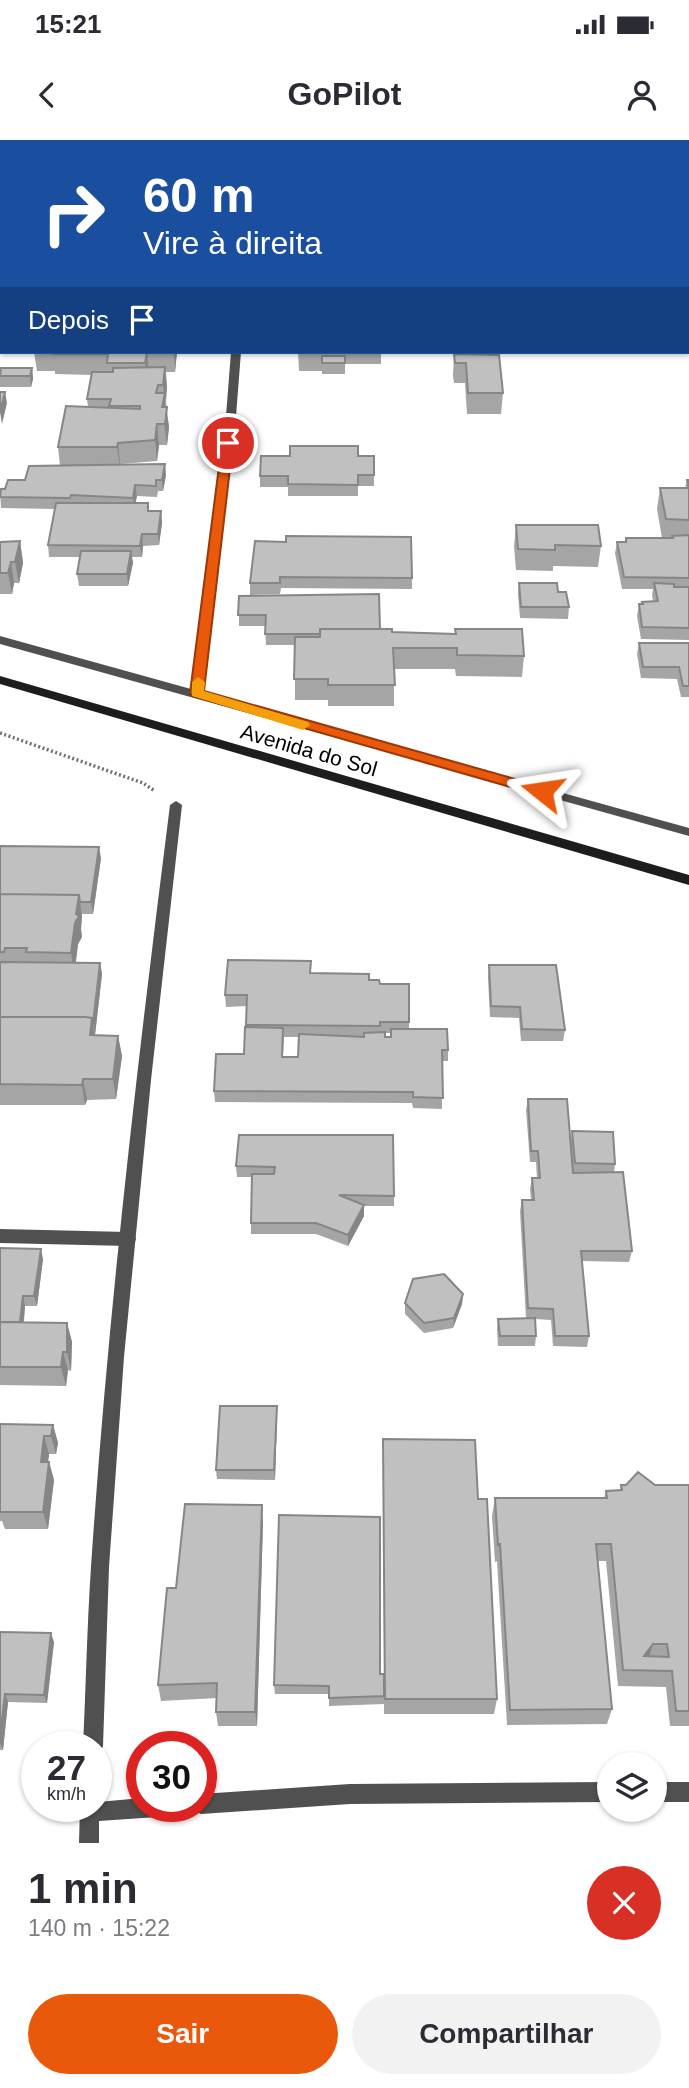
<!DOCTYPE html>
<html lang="pt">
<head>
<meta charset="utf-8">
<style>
  :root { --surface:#fff; --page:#f2f2f3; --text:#2b2b33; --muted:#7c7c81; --accent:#ea580c }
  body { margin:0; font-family:Helvetica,sans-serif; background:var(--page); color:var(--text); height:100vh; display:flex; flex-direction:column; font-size:26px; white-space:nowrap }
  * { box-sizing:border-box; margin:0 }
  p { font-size:23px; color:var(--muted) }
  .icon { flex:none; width:38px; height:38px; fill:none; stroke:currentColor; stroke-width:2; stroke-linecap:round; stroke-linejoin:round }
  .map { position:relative; height:1703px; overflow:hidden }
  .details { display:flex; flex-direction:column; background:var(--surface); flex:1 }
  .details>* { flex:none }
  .guide { position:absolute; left:0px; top:0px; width:690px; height:214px; box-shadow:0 2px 5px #0004; background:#1a4fa0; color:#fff; overflow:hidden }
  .controls { position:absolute; left:597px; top:1612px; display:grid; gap:14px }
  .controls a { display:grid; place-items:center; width:70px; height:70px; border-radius:50%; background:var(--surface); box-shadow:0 2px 5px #0004; font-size:35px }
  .speed { position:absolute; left:21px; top:1591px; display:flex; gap:14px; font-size:35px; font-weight:700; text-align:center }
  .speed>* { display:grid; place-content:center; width:91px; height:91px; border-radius:50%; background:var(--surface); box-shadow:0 2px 5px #0004; line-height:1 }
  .speed small { font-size:18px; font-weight:400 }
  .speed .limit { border:10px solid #d22; background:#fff; color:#111 }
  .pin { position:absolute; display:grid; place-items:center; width:60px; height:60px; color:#fff; margin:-30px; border:4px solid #fff; border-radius:50%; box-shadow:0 2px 7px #0007 }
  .me { position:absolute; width:77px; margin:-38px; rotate:285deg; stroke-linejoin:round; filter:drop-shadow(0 0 5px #0008) }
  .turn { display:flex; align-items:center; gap:24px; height:147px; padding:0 28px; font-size:32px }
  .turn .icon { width:91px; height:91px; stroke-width:2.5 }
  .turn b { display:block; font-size:49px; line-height:60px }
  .then { display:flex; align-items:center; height:66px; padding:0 28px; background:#0003; gap:14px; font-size:26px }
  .round { display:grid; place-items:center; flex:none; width:74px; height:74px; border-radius:37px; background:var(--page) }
  .head { display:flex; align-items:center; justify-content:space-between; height:119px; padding:0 28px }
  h1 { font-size:42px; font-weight:800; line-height:52px }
  .primary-button { display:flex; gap:14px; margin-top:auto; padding:14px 28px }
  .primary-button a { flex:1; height:80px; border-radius:42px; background:var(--accent); color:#fff; font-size:28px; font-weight:800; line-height:80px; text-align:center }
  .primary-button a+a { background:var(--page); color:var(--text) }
  .status { display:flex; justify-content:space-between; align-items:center; height:49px; padding:0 35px; background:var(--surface); direction:ltr }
  .status svg { height:19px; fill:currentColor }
  header { display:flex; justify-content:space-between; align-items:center; height:91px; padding:0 28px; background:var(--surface); font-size:32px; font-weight:800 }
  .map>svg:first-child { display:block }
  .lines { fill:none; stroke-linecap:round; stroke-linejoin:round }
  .path { stroke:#727272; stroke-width:3.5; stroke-dasharray:2 2.5; stroke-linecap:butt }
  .lane { fill:#505050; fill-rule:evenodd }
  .street { fill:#505050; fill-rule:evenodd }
  .secondary { fill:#1d1d1d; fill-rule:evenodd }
  .wall { fill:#a5a5a5; fill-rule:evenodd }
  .shaded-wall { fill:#868686 }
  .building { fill:#c0c0c0; stroke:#868686; stroke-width:2; fill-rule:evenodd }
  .route { fill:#ea580c; stroke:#983908; stroke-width:2 }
  .slow { fill:#f59e0b }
  .labels { text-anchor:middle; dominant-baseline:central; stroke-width:6; stroke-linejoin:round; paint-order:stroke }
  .street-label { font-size:21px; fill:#000; stroke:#fff }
</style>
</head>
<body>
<div class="status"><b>15:21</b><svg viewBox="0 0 49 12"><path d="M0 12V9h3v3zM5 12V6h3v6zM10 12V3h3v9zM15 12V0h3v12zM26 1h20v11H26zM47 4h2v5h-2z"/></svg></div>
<header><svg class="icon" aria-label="back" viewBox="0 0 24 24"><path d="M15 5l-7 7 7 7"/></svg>GoPilot<svg class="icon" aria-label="person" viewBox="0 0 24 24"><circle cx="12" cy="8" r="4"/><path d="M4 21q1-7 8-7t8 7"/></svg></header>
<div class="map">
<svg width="689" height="1703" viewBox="0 0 689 1703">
  <rect width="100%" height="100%" fill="#fff"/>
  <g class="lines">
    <path class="path" d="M0,593L143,643L155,651"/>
    <path class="lane" d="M0,1089L128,1092L134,1094L136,1099L134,1104L128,1106L0,1103Z"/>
    <path class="street" d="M231,212H241L236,276L203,553L689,688V696L0,504V496L191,549L226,276Z
      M176,661L182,665L151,940L124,1217L109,1427L103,1606L100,1613L96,1614V1606H83C86,1546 87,1486 91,1427C108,1172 138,918 170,665Z
      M609,1642V1662L350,1664L201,1674L194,1671L192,1666H201V1654L350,1644Z
      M654,1642H689V1662H654Z
      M142,1658V1666H182L179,1673L172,1676L99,1681V1703H79L80,1666H96V1659L98,1662Z"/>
    <path class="secondary" d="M0,536L689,735V745L0,544Z"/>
  </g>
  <path class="wall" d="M0,104H2V156H0Z
    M34,212H177L175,232H166L167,248L166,262L169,287L167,305H159L157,321L120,324L166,335L163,351H158L157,357L137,356L135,363H148L149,371H161L162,383L159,405L143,406L142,417H132L133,423L128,446H79L77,434L80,417H49L48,405L55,369L1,368L0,351L60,326L58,307L88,267L87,259L92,235L55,234V231H37Z
    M298,212H381V224H345V234H322V231H299Z
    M454,214L499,215L503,253L501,274H467L465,243H454L453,235Z
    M32,228L33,239L31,247H0V230Z
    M358,316H374V346H358V356H288V347H260V336Z
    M687,340H689V500L641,499L637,476L639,464H642V462L653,461L652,455L653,449H622L615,413L617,402H625L626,398H662L657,369L660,348H685Z
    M516,385L601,406L598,427L553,426V431L516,430L514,406Z
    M20,401L23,423L19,443H14L12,454H0V402Z
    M255,401L412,438V449L281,448L280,454L250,455V443Z
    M519,443L569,467L568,479L520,478L518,454Z
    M239,456L392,492L524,516L522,537L456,536L455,529H394V566H328V560H295V505H266L265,486H239Z
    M639,503H689V557H681L677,539L641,538L637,514Z
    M0,706L101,718L93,774H82L81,789L82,797L78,804L76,822L100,823L102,834L95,895L118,896L122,916L116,959L87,960L85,965H0Z
    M489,825L565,890L563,901H521L519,878L490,877L488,837Z
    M311,833L369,840L380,844L409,882V889L448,910V921H442V969L413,968L412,963L215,962L214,951L244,914L247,866L226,867L225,855ZM385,893H391V897H385ZM284,897H299L298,917H283Z
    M528,959L571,1001L572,991L615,1024L614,1032L632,1111L629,1122L582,1121L589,1196L587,1207L553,1206L551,1180L535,1179L536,1196L535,1206H498L497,1189L498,1179L526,1178L520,1071L522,1060H531L530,1049L532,1038H537L536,1022H530L526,970Z
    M239,995L394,1056V1066H364V1076L348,1106L316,1094H251V1083L252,1037H237L236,1026Z
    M0,1108L43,1119L37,1166H25L24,1182L67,1183L72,1202L71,1231L68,1230L66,1246L0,1245Z
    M463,1154L462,1164L453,1188L424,1193L405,1174V1163Z
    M277,1276L275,1340L217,1339L216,1330Z
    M0,1284L53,1285L58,1303L56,1314H49L48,1322H49L54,1340L48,1389H5L2,1381H0Z
    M383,1299L478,1359L497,1559L494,1574H384V1564L329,1566V1554H275L274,1545L384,1534Z
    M621,1345H689V1586H670L666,1547L618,1546L606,1421H598L612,1569L607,1584L507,1585L497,1421L495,1422L492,1376L495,1358H604L606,1351L620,1350Z
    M263,1382L257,1586H218L216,1572L217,1558L161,1561L158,1545L176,1448Z
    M0,1492L54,1502L47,1563L8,1562L3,1610H0Z"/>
  <path class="shaded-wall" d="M147,212L149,232L147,243L145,223Z
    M174,212H177L175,232Z
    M165,227L167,248L165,262L169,287L167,305L162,267L164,255L163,245Z
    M32,228L33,239L31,247L30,236Z
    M5,252L7,263L2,284L0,272Z
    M157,284L159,305L157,321L155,300Z
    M118,303L120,324V328L117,307Z
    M165,324L166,335L163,351L162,340Z
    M135,345L137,356L134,370L133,358Z
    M161,371L162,383L159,405L158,394Z
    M142,394L143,406L142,417L140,406Z
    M20,401L23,423L19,443L15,422Z
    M131,411L133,423L128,446L127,434Z
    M11,422L14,443L12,454L8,433Z
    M99,707L101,718L93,774L91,762Z
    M79,755L82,776L81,789L82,797L78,804L74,834L71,813Z
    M100,823L102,834L95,895L93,883Z
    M92,878L95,899L90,895Z
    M118,896L122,916L116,959L113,939Z
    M83,939L87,960L85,965L82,945Z
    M364,1065V1076L348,1106V1095Z
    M41,1109L43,1119L37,1166L34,1156Z
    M463,1154L462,1164L453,1188L454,1178Z
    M23,1156L25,1166L22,1198L19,1188Z
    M67,1183L72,1202L71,1231L67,1212Z
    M63,1212L68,1230L66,1246L61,1227Z
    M277,1266V1276L275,1340L274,1330Z
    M53,1285L58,1303L56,1314L51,1296Z
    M44,1296L49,1314L46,1340L41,1322Z
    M49,1322L54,1340L48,1389L43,1372Z
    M262,1365L263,1382L257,1586L255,1572Z
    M51,1493L54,1502L47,1563L44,1555Z
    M653,1504L648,1520L639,1532L644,1516Z
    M5,1554L8,1562L3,1610L0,1603V1596Z"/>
  <path class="building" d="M0,104H2V145H0Z
    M53,212H147L145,223H107L108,214H53Z
    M454,214L499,215L503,253H468L466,223H455Z
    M322,216H345V223H322Z
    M165,227L163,245H158L156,253H165L162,267H167L165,284H157L155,300L118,303L117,307H58L66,266L140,269V266H109L111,259H87L92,232H113V228Z
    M1,228H32L30,236H0Z
    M0,252H5L0,272Z
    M290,306H358V316H374V335H358V345L288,344V336H260L261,316H290Z
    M165,324L162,340H156V346L135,345L133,358L71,355L70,358L0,357L1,349H5L8,340H25L29,326Z
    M687,340H689V380L666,379L660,348H689Z
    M56,363H148V371H161L158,394H142L140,406L48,405Z
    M516,385H598L601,406L555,405V410L518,409Z
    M689,395V438L624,437L617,402H626V398H673L672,396Z
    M286,396L411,397L412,438L280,437V443H250L255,401L286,402Z
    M20,401L15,422H11L8,433H0V402Z
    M81,411H131L127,434H77Z
    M519,443H557L558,452H566L569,467H521Z
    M654,443L674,444V447H689V488L642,487L639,464H643L642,462L658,461Z
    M379,454L380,489H320V494H265L266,475H238L239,456Z
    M320,489H392V492L456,494L455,489H522L524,516L457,515V508H393L395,545H328V539H294L295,497H320Z
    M639,503H689V546H683L679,527H643Z
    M0,706L99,707L91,762H80L79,755L0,754Z
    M0,754L79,755L76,774L79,776L75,783L71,813L26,812L27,808H5L4,812H0Z
    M228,820L311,821L310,833L369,834V840H379L380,844H409V882H380V886L246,885L247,855H225Z
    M0,822L100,823L93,883L92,878L85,877H0Z
    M489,825H556L565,890L522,889L520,867L491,866Z
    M0,877H85L92,878L90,895L118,896L113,939H83L82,945L0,944Z
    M245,887L283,888L282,917H298L299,894L364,897V893L385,892V897H391V889H447L448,910H442L443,958L413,957V952L214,951L216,914H244Z
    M528,959H567L573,1033L623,1032L632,1111H581L589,1196H555L553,1169L528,1168L522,1060H534L532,1038H540L538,1011H531Z
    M572,991L613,992L615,1024L575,1023Z
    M239,995H393L394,1056L339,1055L364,1065L348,1095L316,1083H251L252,1034H274L275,1027L236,1026Z
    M0,1108L41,1109L34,1156H23L20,1182H0Z
    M444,1134L463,1154L454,1178L424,1183L405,1163L413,1139Z
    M535,1178L536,1196H500L498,1179Z
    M0,1182L67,1183V1212H63L61,1227H0Z
    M220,1266H277L274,1330H216Z
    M0,1284L53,1285L51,1296H44L41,1322H49L43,1372H0Z
    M383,1299L475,1300L478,1359H487L497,1559H385Z
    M638,1332L655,1345H689V1571H676L672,1531L623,1530L611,1404H596L612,1569L510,1570L500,1404L498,1405L495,1358H607L606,1351L622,1350L621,1345H626ZM653,1504H667L669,1517L644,1516Z
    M185,1364L262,1365L255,1572H216L217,1543L158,1545L167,1448H176Z
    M279,1375L380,1377V1534H384V1556L329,1558V1546L274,1545Z
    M0,1492L51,1493L44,1555L5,1554L0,1596Z"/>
  <path class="route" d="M228,299L233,303L204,551L547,648L549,651L547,655L542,656L192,556L190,553L222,303Z"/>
  <path class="slow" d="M198,537L205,542L204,551L308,582L310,585L303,590L192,556V542Z"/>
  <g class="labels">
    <g class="street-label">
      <text transform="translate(309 610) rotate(16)">Avenida do Sol</text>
    </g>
  </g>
</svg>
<div class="controls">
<a><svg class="icon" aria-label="layers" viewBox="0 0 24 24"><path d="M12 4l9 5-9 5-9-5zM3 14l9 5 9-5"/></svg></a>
</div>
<div class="speed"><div>27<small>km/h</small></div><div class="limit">30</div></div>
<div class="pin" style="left:228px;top:303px;background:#d93025"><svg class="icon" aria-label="arrive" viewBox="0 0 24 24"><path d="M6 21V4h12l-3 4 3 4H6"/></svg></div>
<svg class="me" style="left:542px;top:651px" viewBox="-20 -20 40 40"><path d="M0-17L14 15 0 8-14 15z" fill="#ea580c" stroke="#fff" stroke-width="4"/></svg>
<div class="guide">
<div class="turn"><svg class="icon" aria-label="right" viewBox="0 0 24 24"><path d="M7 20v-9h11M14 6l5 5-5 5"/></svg><div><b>60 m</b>Vire à direita</div></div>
<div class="then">Depois<svg class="icon" aria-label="arrive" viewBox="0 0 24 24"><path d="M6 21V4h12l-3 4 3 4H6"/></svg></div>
</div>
</div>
<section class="details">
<div class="head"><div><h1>1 min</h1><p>140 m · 15:22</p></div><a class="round" style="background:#d93025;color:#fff"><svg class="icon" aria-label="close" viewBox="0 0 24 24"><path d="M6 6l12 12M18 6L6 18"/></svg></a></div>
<div class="primary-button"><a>Sair</a><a>Compartilhar</a></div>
</section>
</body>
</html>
